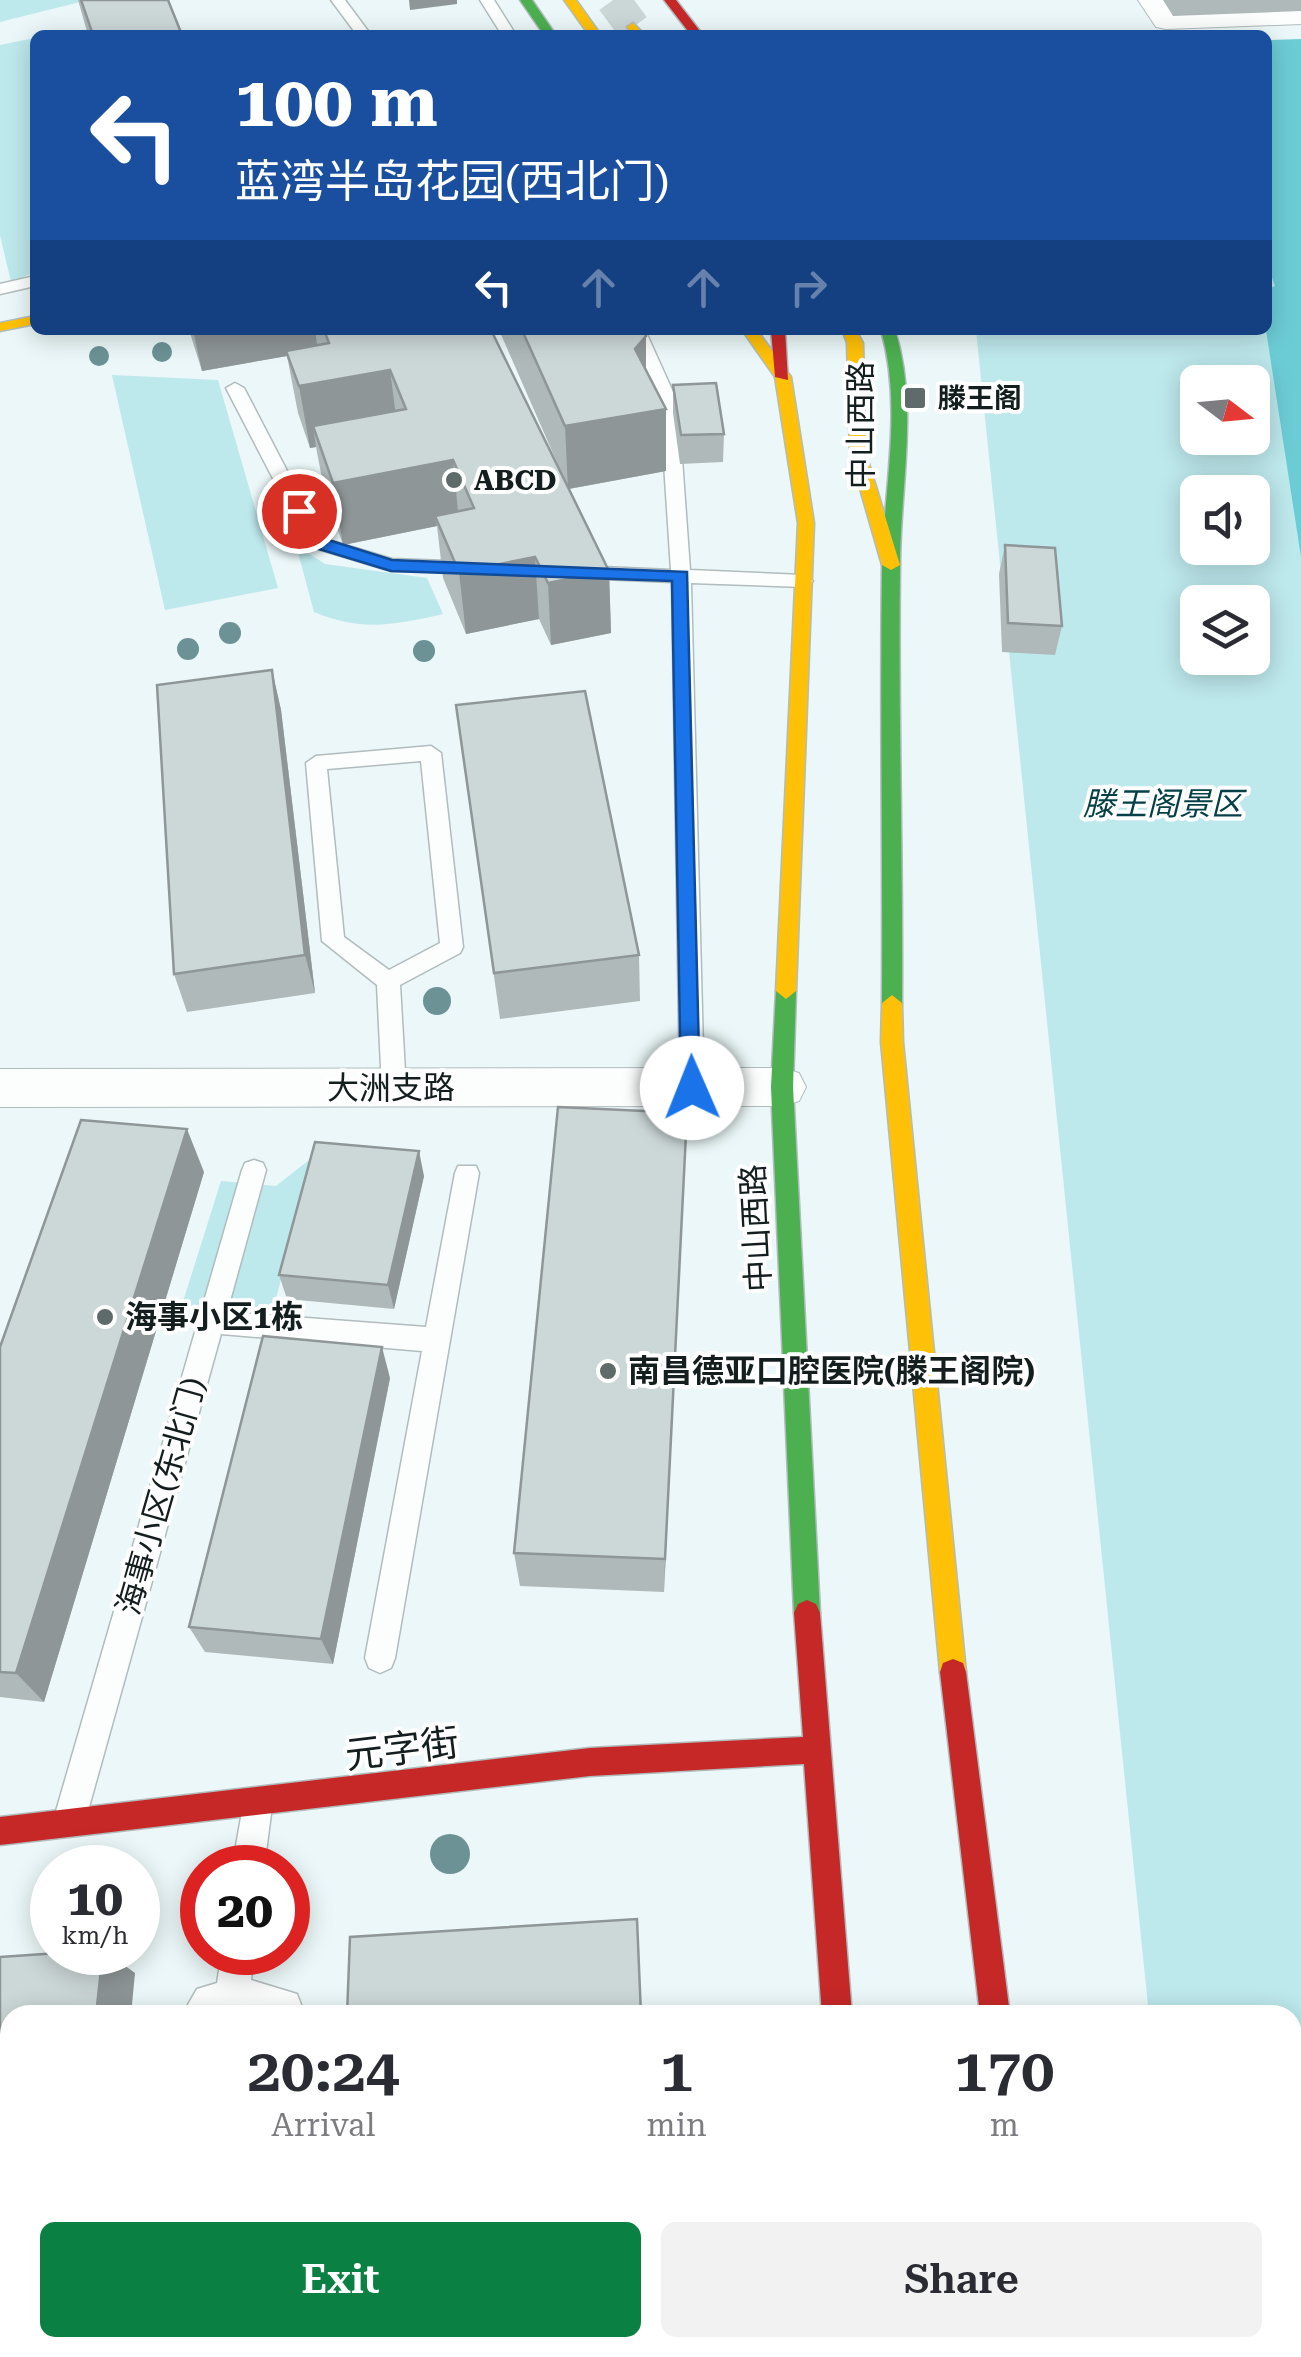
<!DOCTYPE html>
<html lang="en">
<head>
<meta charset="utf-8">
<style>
  :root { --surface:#fff; --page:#f2f2f3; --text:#2b2b33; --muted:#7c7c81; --accent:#0b8043 }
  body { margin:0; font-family:"Roboto Serif","Noto Sans SC",serif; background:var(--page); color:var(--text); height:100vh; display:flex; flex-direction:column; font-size:38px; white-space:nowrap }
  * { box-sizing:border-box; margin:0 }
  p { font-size:32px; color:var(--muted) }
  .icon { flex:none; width:55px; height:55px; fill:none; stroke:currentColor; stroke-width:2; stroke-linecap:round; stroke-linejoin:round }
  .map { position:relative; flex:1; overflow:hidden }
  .drawer { position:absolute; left:0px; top:2005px; width:1302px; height:352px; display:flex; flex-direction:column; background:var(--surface); border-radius:30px 30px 0 0; box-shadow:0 5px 25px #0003 }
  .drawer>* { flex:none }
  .banner { position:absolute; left:30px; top:30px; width:1242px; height:305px; border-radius:15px; box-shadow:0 5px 25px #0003; background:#1a4fa0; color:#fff; overflow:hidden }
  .needle { width:65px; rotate:106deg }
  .fabs { position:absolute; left:1180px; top:365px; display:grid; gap:20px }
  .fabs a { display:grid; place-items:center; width:90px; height:90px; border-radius:15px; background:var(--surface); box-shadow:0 5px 25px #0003; font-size:50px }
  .speed { position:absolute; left:30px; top:1845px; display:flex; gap:20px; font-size:50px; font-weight:700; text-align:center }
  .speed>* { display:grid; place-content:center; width:130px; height:130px; border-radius:50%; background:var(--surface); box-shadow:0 5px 25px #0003; line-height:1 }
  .speed small { font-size:25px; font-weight:400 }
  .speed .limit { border:15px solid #d22; background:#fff; color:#111 }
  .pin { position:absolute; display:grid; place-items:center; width:85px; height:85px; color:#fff; margin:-42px; border:5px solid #fff; border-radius:50%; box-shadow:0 2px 10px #0007 }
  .me { position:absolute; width:110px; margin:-55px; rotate:359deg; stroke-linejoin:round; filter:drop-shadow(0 0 8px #0008) }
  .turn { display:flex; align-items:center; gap:35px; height:210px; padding:0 40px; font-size:45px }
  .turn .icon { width:130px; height:130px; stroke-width:2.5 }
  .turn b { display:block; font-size:70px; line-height:85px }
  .lanes { display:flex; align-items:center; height:95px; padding:0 40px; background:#0003; justify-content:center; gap:50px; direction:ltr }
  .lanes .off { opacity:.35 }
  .eta { display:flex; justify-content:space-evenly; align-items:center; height:170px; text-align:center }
  .eta b { font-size:60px; font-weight:600; line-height:70px }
  .action { display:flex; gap:20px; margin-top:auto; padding:20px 40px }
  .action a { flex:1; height:115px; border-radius:15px; background:var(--accent); color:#fff; font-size:40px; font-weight:600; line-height:115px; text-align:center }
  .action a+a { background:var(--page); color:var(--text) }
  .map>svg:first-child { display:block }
  .green { fill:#bde8ec; fill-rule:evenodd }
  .water { fill:#6cccd6 }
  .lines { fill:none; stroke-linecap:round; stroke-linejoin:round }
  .primary-tunnel { stroke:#cbd6d7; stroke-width:34; stroke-dasharray:34 16; stroke-linecap:butt }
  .lane-casing { stroke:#b1bcbd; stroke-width:3 }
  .street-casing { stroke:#b1bcbd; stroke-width:2 }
  .fast-casing { stroke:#b1bcbd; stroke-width:3 }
  .slow-casing { stroke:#b1bcbd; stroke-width:3 }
  .jam-casing { stroke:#b1bcbd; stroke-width:3 }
  .lane { fill:#fcfefe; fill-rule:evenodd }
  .street { fill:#fcfefe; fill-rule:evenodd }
  .fast { fill:#4caf50; fill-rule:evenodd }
  .slow { fill:#ffc107; fill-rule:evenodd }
  .jam { fill:#c62828; fill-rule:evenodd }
  .tree { fill:#6c9296 }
  .wall { fill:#afb9ba }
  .shaded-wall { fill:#8f9697 }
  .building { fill:#ccd7d8; stroke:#8f9697; stroke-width:2.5 }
  .route { fill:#1a73e8; stroke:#114b97; stroke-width:2.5 }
  .poi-dot { fill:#5f6a6b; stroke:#fff; stroke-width:4 }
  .labels { text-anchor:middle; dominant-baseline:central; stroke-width:8; stroke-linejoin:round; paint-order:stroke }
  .far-poi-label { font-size:28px; font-weight:bold; fill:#141e1f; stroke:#fff; text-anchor:start }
  .street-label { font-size:32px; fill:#141e1f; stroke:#fff }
  .park-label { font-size:32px; font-style:italic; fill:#044046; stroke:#fff }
  .poi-label { font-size:32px; font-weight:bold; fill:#141e1f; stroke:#fff; text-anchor:start }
  .near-street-label { font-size:38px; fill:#141e1f; stroke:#fff }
</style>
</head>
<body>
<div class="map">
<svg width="1301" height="2357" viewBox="0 0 1301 2357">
  <rect width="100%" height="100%" fill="#ebf7f8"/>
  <path class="green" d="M0,0H88L0,22Z
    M35,38V272L11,282L0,235V45Z
    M1268,275L1301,277V2357H1184L1183,2348H1292V2015H1149L976,330H1268ZM1198,382H1252V438H1198ZM1198,492H1252V548H1198ZM1198,602H1252V658H1198Z
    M112,375L218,380L278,588L165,610Z
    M296,545L325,564L427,578L443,614C394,625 362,632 314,612Z
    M313,1157L273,1310L181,1308L221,1181L276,1186Z"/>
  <path class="water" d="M1301,39V557L1266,330L1268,289L1275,286L1268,266V40Z"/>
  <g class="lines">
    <path class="primary-tunnel" d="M613,0L633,27"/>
    <defs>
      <path id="lane" d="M331,0H345L371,35H357Z
        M480,0H494L516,35H502Z
        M35,276V286L0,294V284Z
        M629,330H645L678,403L690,570L803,575L813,581L803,587L691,583L704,1088L692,1098L680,1088L672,582L579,578L569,572L579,566L671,570L660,403Z
        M235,383L244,388L322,538L392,559L474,562L483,568L481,572L391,571L308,546L226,388Z
        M431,746L441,753L463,947L460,953L400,985L406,1088L394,1098L382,1088L377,985L322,941L306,763L316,756ZM421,761L440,943L389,970L344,937L327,769Z
        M254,1160L263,1163L266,1170L227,1312L426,1327L455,1173L458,1166H476L479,1173L395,1658L391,1668L380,1673L369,1668L365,1658L422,1351L221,1334L86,1818L81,1829L70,1834L59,1829L54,1818L242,1170L245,1163Z
        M256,1790L267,1795L272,1806L264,1868H232L245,1795Z
        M222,1952H254L251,1980L297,1994L305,2015H182L197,1989L217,1983Z
        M144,2348H183L187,2357H147Z
        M254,2348H291L288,2357H250Z"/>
      <path id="street" d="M1138,0H1165L1174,13L1301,8V24L1166,29L1156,27Z
        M782,1068L799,1073L806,1087L799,1101L782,1106L0,1107V1069Z"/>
      <path id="fast" d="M520,0H532L556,35H544Z
        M881,330H895C919,407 900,487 900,566C898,712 903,857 902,1003L892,1011L882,1003C883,857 880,712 882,566C884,487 903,407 881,330Z
        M786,983L796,991L793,1087L820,1613L816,1622L807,1626L798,1622L794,1613L771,1087L776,991Z
        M849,2348H881L882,2357H850Z
        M1023,2348H1055L1056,2357H1024Z"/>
      <path id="slow" d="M564,0H576L601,35H589Z
        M633,23L645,35H633L627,27Z
        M35,316V324L0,331V323Z
        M742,330H757L791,377L814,523L796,991L786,999L776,991L798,523L775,377Z
        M842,330H856L863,343L866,454L900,565L891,570L882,565L850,454L847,343Z
        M892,995L902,1003L903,1042L966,1672L963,1681L953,1685L943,1681L940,1672L881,1042L882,1003Z"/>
      <path id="jam" d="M664,0H676L703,35H691Z
        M771,330H785L788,380L775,377Z
        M807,1600L816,1604L820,1613L852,2015H822L804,1764L590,1776L0,1845V1817L590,1748L803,1737L794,1613L798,1604Z
        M953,1659L963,1663L966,1672L1010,2015H980L940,1672L943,1663Z"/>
    </defs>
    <use href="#lane" class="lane-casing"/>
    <use href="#street" class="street-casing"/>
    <use href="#fast" class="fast-casing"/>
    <use href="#slow" class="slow-casing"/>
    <use href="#jam" class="jam-casing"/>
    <use href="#lane" class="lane"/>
    <use href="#street" class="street"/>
    <use href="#fast" class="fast"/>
    <use href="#slow" class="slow"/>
    <use href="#jam" class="jam"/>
  </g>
  <g class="tree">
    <circle cx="162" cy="352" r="10"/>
    <circle cx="99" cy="356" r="10"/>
    <circle cx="230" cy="633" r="11"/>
    <circle cx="188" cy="649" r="11"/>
    <circle cx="424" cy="651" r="11"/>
    <circle cx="437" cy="1001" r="14"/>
    <circle cx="450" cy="1854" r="20"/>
  </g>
  <path class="wall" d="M78,0H168L182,35H88Z
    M1163,0H1301V11L1173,16Z
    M189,330H491L559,467L499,330H643L646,369L666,409V471L569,489L609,571L611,633L551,645L539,619L466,634L443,578L437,526L343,545L324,489L316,447L310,448L298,413L287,356L202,371Z
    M673,385L724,434L723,462L680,464L673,413Z
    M1005,545L1062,626L1055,655L1002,652L999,574Z
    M272,670L281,710L315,993L187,1012L174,974Z
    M456,705L639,955L640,1001L500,1019Z
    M685,1157L664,1592L520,1586L514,1553Z
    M204,1172L44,1702L0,1697V1347Z
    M424,1176L394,1309L287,1299L279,1275Z
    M390,1378L333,1664L205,1652L189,1627Z"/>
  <path class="shaded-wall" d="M409,0H457V4L410,10Z
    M193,330H315L318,351H286L287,356L202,371Z
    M646,336V398L635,349Z
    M390,370L398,432L313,426L316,447L310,448L299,386Z
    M666,409V471L568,489L565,426Z
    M453,460L459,522L435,516L437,526L343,545L333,483Z
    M535,557L539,619L466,634L459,572Z
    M609,571L611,633L551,645L548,583Z
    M272,670L281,710L315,993L305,955Z
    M687,1113L685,1157L664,1592L665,1559Z
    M187,1129L204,1172L44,1702L16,1673Z
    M419,1151L424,1176L394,1309L388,1285Z
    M382,1347L390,1378L333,1664L321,1639Z
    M103,1952H106L135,1973L131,2015H96Z
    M58,2348H96L95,2357H56Z"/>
  <path class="building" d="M81,0H168L182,35H93Z
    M324,330H491L609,571L548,583L535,557L459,572L435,516L474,508L453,460L333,483L313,426L406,409L390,370L299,386L286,351L329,343Z
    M522,330H643L646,336L635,349L666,409L565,426Z
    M716,383L724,434L681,435L673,385Z
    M1005,545L1055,548L1062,626L1008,623Z
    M272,670L305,955L174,974L157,685Z
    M585,691L639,955L494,973L456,705Z
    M558,1107L687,1113L665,1559L514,1553Z
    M81,1120L187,1129L16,1673L0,1672V1347Z
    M315,1142L419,1151L388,1285L279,1275Z
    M263,1336L382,1347L321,1639L189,1627Z
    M637,1919L641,2015H347L350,1937Z
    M73,1952H103L96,2015H10V2348H58L56,2357H0V1957Z
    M333,2348H459L332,2356Z"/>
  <path class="route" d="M293,508H305L322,538L392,560L687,572L700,1094H684L681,1088L672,581L391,571L309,546L291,511Z"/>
  <g class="poi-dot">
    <rect x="903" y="386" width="24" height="24" rx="5"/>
    <circle cx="454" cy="480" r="10"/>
    <circle cx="105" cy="1317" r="10"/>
    <circle cx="608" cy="1371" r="10"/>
  </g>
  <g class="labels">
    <g class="far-poi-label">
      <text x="938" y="398">滕王阁</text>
      <text x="474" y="480">ABCD</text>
    </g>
    <g class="street-label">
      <text transform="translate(861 425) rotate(-90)">中山西路</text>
      <text x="391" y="1088">大洲支路</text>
      <text transform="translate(756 1228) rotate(-93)">中山西路</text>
      <text transform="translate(161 1496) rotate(-74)">海事小区(东北门)</text>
    </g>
    <g class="park-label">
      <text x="1163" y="804">滕王阁景区</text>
    </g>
    <g class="poi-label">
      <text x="125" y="1317">海事小区1栋</text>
      <text x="628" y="1371">南昌德亚口腔医院(滕王阁院)</text>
    </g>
    <g class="near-street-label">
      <text transform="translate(402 1749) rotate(-7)">元字街</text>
    </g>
  </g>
</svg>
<div class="fabs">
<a><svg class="needle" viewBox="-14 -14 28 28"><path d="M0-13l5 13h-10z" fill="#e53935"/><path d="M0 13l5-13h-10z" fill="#7c7c81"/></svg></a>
<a><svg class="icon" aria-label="sound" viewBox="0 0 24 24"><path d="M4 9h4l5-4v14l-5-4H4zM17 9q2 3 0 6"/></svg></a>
<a><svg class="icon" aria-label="layers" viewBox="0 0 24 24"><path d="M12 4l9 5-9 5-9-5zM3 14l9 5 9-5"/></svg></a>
</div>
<div class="speed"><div>10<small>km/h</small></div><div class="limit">20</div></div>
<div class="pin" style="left:299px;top:511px;background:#d93025"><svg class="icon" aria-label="arrive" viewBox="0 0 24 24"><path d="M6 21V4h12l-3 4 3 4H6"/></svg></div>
<svg class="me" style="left:692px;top:1088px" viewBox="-20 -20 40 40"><circle r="19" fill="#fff"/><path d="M0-13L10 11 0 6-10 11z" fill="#1a73e8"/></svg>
<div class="banner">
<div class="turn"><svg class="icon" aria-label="left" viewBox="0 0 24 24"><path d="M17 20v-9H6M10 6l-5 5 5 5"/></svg><div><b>100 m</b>蓝湾半岛花园(西北门)</div></div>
<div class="lanes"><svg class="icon" aria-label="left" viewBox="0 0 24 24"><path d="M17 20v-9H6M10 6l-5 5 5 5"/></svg><svg class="icon off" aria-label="ahead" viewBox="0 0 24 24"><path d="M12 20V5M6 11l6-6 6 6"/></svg><svg class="icon off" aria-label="ahead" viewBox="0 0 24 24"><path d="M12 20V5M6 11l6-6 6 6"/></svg><svg class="icon off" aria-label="right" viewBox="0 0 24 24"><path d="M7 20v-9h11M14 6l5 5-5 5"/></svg></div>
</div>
<section class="drawer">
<div class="eta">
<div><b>20:24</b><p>Arrival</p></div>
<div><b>1</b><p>min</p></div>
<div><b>170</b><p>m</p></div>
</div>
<div class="action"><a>Exit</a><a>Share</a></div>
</section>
</div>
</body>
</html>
